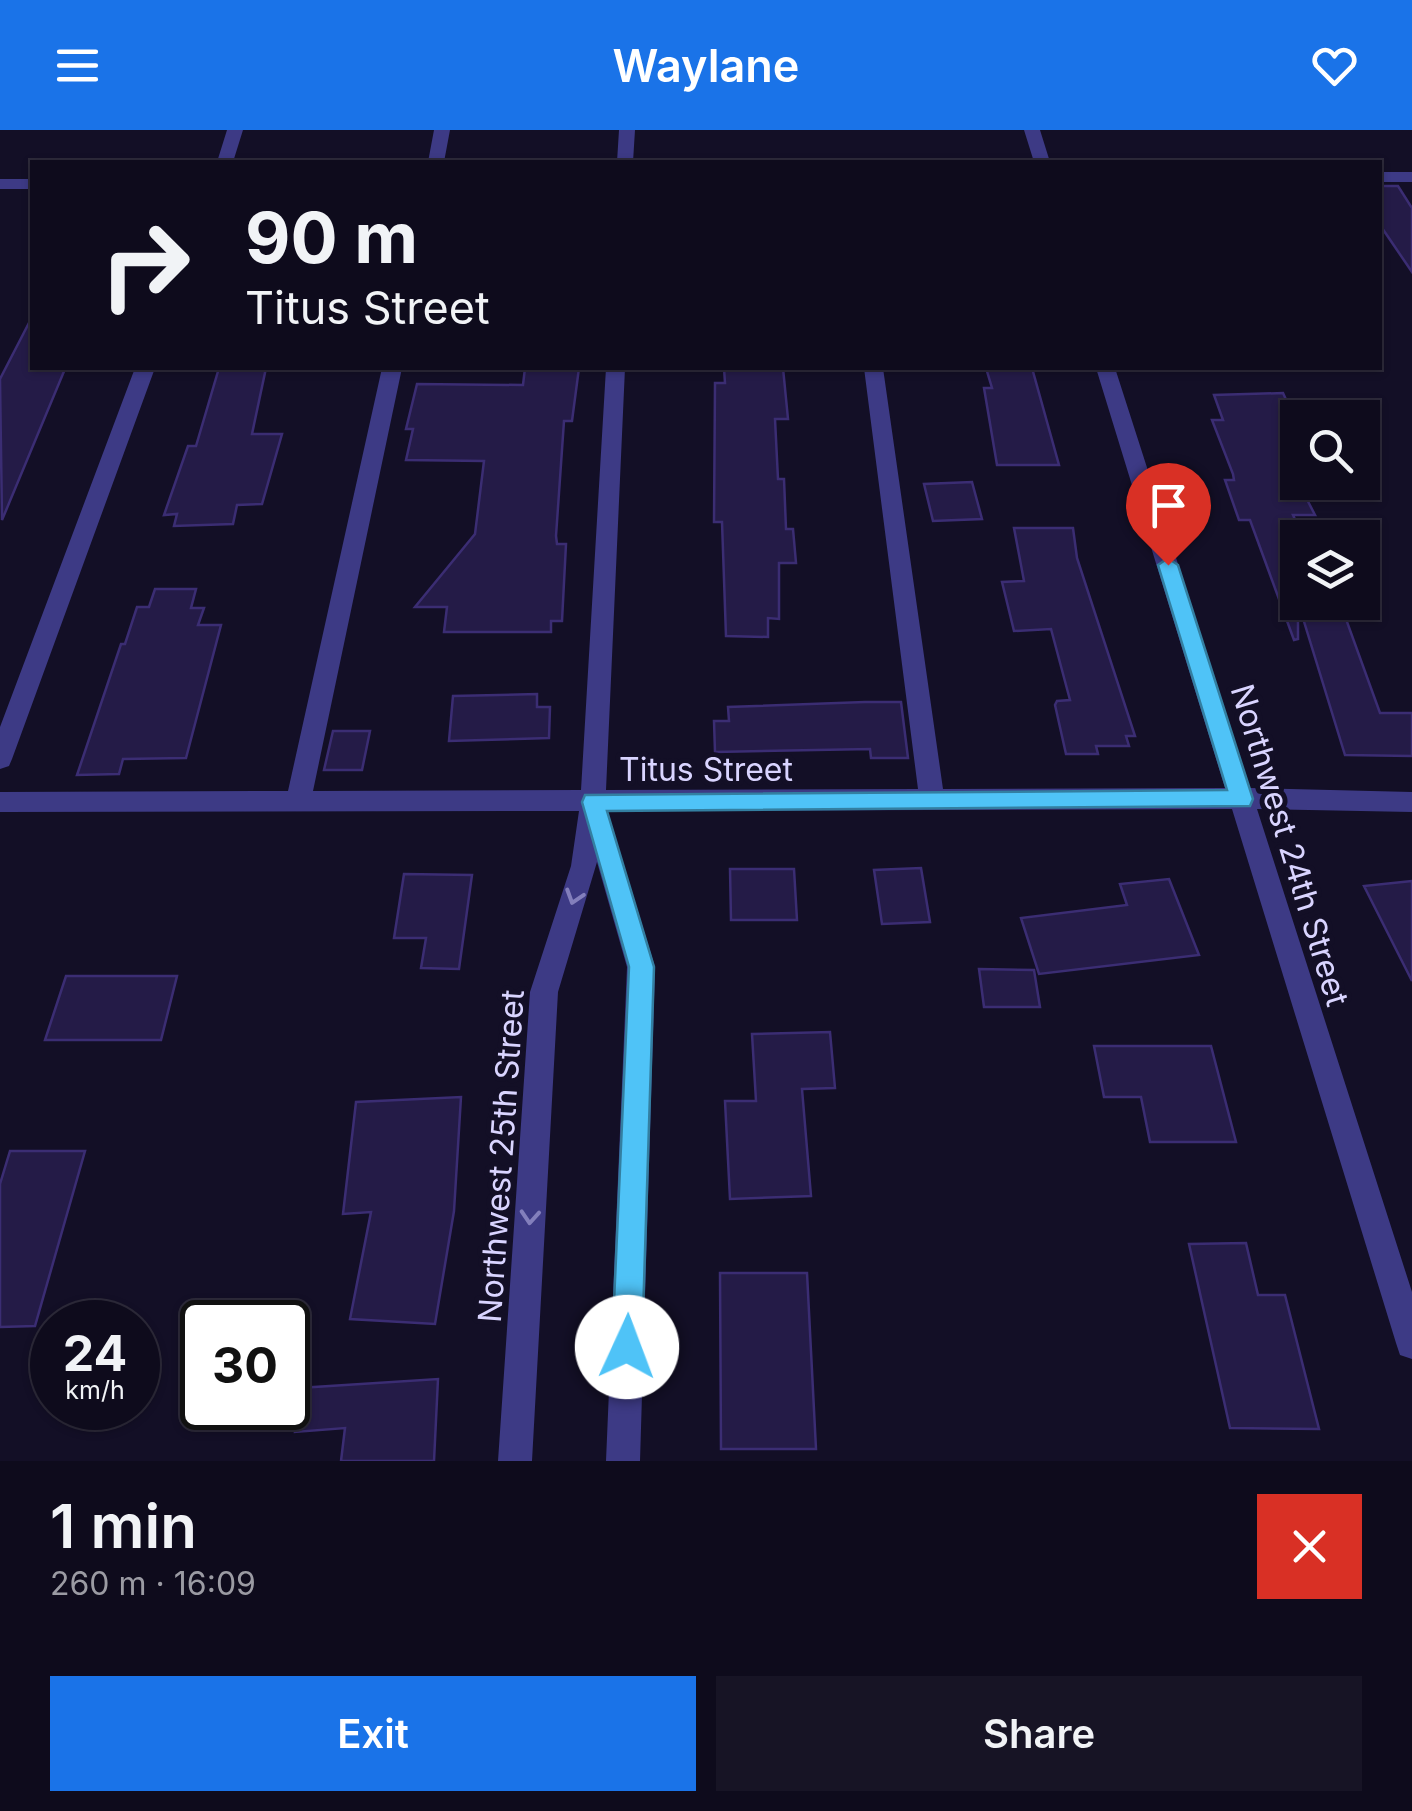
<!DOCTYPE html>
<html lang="en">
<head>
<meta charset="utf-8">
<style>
  :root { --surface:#0e0b1c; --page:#171425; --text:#f1f3f6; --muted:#9b9ba3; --line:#2e2b3b; --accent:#1a73e8 }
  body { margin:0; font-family:Inter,sans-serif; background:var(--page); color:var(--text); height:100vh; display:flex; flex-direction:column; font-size:38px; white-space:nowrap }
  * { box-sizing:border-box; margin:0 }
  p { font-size:32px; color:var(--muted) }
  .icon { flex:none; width:55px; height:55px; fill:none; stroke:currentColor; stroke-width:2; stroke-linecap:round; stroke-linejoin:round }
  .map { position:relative; height:1331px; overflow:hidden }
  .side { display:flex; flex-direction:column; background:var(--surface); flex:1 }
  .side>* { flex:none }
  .guide { position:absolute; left:30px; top:30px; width:1352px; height:210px; border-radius:0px; box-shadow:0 2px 8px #0004,0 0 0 2px var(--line); background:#0e0b1c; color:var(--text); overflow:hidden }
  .tools { position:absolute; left:1280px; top:270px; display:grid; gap:20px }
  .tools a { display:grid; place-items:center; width:100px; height:100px; border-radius:0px; background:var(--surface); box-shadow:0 2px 8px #0004,0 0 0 2px var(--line); font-size:50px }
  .speed { position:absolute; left:30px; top:1170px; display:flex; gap:20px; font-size:50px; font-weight:700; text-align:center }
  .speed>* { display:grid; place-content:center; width:130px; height:130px; border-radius:50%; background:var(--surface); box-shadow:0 2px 8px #0004,0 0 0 2px var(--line); line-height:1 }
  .speed small { font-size:25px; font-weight:400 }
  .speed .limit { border:5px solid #111; border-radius:15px; background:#fff; color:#111 }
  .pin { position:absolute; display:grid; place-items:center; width:85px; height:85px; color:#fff; margin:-102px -42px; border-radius:50% 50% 50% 0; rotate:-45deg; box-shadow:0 0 10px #0007 }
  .pin .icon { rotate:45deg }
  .me { position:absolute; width:110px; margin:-55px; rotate:2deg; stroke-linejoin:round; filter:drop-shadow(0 0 8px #0008) }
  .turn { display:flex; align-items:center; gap:35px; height:210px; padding:0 50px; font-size:45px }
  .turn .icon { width:130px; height:130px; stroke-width:2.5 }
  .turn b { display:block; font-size:70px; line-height:85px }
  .round { display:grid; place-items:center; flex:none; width:105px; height:105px; border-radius:0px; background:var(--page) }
  .summary { display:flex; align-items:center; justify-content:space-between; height:170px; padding:0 50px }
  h1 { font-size:60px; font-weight:600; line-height:75px }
  .action { display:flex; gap:20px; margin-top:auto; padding:20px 50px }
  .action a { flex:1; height:115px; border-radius:0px; background:var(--accent); color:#fff; font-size:40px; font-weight:600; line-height:115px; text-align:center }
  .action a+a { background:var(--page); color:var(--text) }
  header { display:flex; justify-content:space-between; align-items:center; height:130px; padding:0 50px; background:var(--accent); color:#fff; font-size:45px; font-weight:600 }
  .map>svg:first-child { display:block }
  .building { fill:#241b47; stroke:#3b2d73; stroke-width:2.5 }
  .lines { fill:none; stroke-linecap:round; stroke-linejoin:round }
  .minor { fill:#3d3a85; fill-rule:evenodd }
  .oneway { stroke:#837fbc }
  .route { fill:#4fc3f7; stroke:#337fa1; stroke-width:2.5 }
  .labels { text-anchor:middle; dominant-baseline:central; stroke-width:10; stroke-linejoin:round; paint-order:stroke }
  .street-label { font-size:32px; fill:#d9d4ff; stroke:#130f26 }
</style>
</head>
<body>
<header><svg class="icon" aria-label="menu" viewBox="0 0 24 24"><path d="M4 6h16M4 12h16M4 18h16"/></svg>Waylane<svg class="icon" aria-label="heart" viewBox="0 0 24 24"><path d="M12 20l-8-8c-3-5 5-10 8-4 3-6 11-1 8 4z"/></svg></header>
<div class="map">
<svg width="1412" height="1331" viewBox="0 0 1412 1331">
  <rect width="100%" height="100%" fill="#130f26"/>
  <path class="building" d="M1380,56H1398L1412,78V142L1380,95Z
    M32,187V238L65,239L2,390L0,249Z
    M219,238H266L252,304H282L262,374L237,375L233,394L174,396L177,384L164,385L188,316H196Z
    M525,238H579L572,291H564L556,406L557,414H566L562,491H551V502H444L447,477H415L475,404L484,331L406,330L413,299H406L417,254L523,255Z
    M724,238H783L788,289H775L778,349H784L786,399H793L796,433H779V489L768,488V507L726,506L722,392H714L715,253H725Z
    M986,238H1032L1059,335H997L984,258H992Z
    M1283,263L1298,296V352L1315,385H1293L1298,396V509L1294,510L1250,390H1239L1225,350H1234L1233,344L1212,290H1223L1214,265Z
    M972,352L982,389L933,391L924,354Z
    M1014,398H1073L1077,428L1135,606H1126L1129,616H1096L1098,624H1066L1055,575L1057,571L1070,570L1051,499L1014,501L1002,452L1024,451Z
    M155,459H196L191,478H204L198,495H221L186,628L123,629L119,644L77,645L121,514H125L137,477H149Z
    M1298,472H1338L1342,478L1380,583H1412V626L1345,625Z
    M537,564V577H550L549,608L449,611L453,566Z
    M865,572H901L908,628H871L870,619L715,622L714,591H729L728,577Z
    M333,601H370L362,640H324Z
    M921,738L930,792L882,794L874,740Z
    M730,739H794L797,790H731Z
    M404,744L472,745L459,839L421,838L426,808H394Z
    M1169,749L1199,825L1039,844L1021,788L1127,775L1120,754Z
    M1412,751V851L1364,756Z
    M979,839L1034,840L1040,877H984Z
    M66,846H177L161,910H45Z
    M830,902L835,958L802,959L811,1066L730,1069L725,971H756L752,904Z
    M1094,916H1211L1236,1012H1150L1141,967H1104Z
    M461,967L454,1081L435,1194L350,1189L371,1082L343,1084L356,972Z
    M10,1021H85L35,1196L0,1197V1054Z
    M1246,1113L1258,1165H1285L1319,1299L1230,1298L1189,1114Z
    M720,1143H807L816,1319H721Z
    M438,1249L434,1331H341L345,1298L295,1302L299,1258Z"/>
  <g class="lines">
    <path class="minor" d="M227,0H243L233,32H217Z
      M434,0H450L444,32H428Z
      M619,0H635L633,32H617Z
      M1024,0H1040L1050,32H1034Z
      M1380,42H1412V52H1380Z
      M0,49H32V59H0Z
      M135,238H155L12,629L9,636L0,639V597Z
      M382,238H402L313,661L581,660L606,238H625L606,660L918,659L864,238H883L943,659L1225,658L1096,238H1115L1250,658L1412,662V682L1257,679L1412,1162V1229L1400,1225L1396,1213L1232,679L607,681L655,837L640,1331H606L627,837L597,732L558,862L532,1331H498L530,862L571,736L579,681L0,682V662L288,661Z"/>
  </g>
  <defs><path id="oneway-chevron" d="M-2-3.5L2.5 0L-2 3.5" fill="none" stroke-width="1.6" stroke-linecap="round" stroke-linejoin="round" transform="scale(2.5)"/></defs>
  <g class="oneway">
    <use href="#oneway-chevron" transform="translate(574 767) rotate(108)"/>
    <use href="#oneway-chevron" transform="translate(530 1087) rotate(94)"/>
  </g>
  <path class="route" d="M1168,428L1178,435L1253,669L1250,676L607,681L654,837L642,1217L638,1228L627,1232L617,1228L612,1217L629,837L582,672L585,665L1227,660L1158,435Z"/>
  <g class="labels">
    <g class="street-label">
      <text x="706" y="639">Titus Street</text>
      <text transform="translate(1290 715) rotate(73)">Northwest 24th Street</text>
      <text transform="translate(501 1026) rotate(-86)">Northwest 25th Street</text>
    </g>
  </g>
</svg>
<div class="tools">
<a><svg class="icon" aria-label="search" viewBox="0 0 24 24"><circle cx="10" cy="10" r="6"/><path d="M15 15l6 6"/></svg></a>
<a><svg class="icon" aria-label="layers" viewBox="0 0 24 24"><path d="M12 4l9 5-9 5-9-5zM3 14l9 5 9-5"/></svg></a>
</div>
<div class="speed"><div>24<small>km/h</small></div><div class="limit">30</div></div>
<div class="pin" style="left:1168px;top:435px;background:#d93025"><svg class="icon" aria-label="arrive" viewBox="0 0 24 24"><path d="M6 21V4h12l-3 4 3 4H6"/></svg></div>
<svg class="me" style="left:627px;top:1217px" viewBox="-20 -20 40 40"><circle r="19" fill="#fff"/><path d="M0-13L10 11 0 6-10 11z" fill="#4fc3f7"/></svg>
<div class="guide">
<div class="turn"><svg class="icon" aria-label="right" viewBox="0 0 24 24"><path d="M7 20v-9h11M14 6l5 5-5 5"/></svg><div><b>90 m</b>Titus Street</div></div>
</div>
</div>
<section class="side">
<div class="summary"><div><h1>1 min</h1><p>260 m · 16:09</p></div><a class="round" style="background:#d93025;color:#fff"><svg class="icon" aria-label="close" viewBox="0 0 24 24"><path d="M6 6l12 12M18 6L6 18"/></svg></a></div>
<div class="action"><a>Exit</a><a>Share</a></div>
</section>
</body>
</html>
